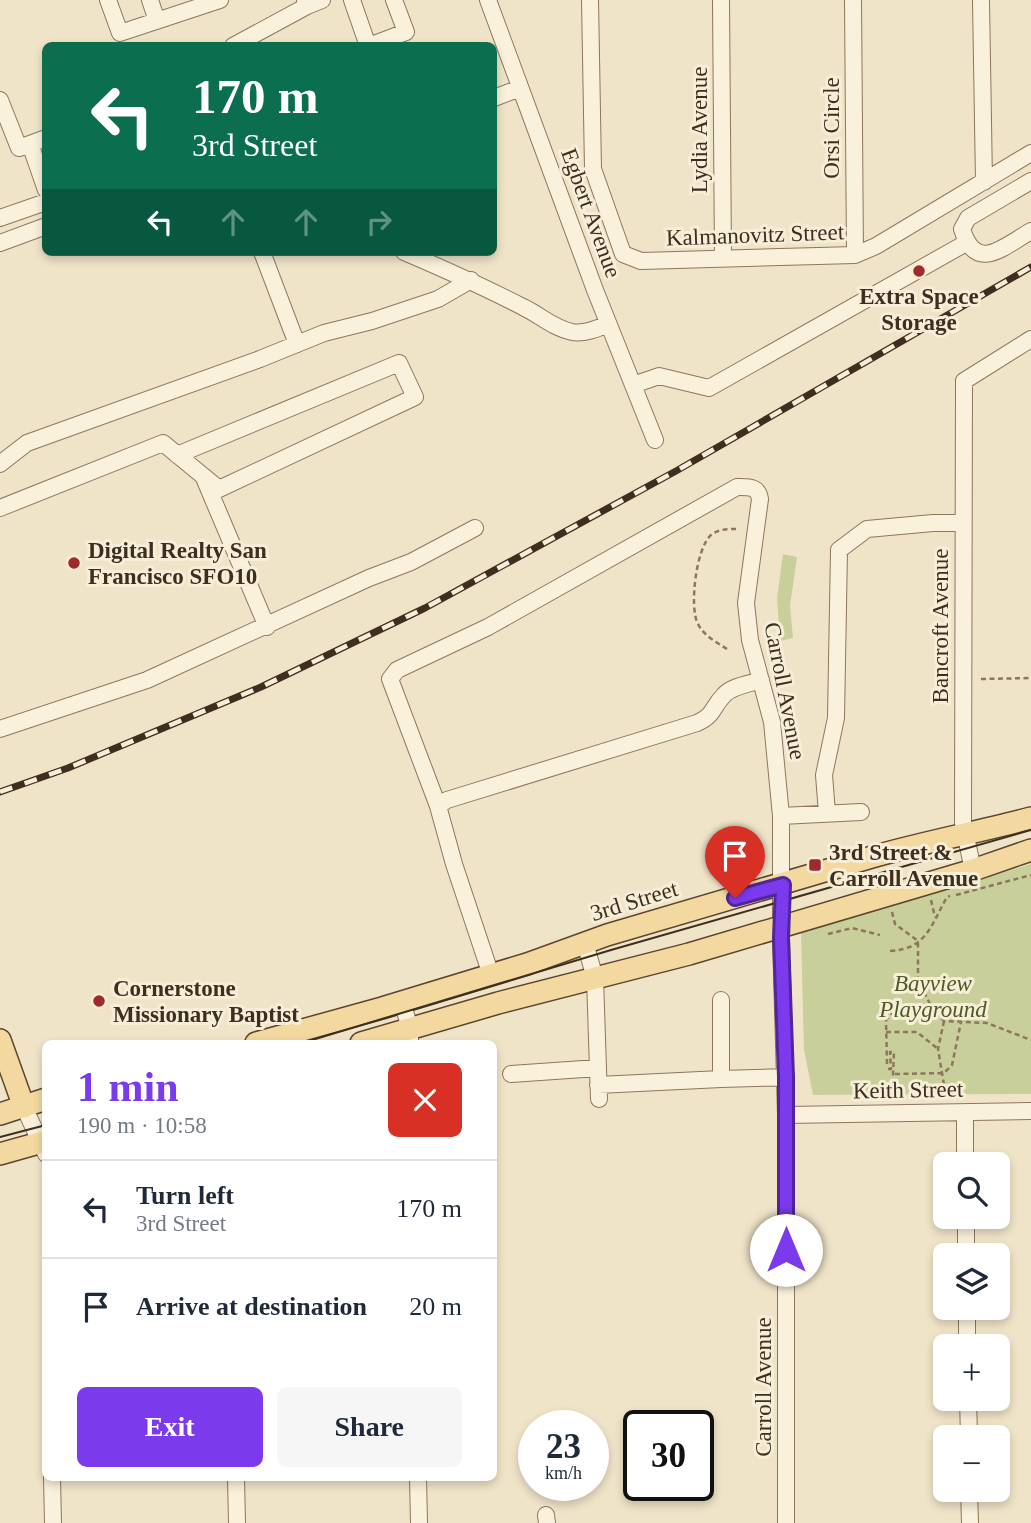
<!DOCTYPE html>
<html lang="en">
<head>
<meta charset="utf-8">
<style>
  :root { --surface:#fff; --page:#f6f6f7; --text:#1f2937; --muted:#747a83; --line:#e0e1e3; --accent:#7c3aed }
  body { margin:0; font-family:"Times New Roman",serif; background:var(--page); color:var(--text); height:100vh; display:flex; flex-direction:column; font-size:26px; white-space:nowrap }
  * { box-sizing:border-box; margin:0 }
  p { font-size:23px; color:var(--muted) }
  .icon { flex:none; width:38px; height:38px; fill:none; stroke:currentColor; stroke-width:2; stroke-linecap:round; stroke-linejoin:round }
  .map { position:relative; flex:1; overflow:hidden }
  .panel { position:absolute; left:42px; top:1040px; width:455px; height:441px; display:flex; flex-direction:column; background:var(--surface); border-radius:10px; box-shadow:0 4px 10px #0003 }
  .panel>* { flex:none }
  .guide { position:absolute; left:42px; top:42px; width:455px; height:214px; border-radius:10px; box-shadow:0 4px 10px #0003; background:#0b6e4f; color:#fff; overflow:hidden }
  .tools { position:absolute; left:933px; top:1152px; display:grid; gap:14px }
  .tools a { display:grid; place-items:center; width:77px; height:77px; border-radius:10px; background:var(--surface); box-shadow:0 4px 10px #0003; font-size:35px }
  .speed { position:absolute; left:518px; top:1410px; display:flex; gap:14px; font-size:35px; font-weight:700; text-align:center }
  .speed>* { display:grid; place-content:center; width:91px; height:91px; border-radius:50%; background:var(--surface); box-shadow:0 4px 10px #0003; line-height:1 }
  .speed small { font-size:18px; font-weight:400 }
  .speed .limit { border:4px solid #111; border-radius:10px; background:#fff; color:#111 }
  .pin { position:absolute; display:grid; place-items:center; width:60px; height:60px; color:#fff; margin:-72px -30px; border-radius:50% 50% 50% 0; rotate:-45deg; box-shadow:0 0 7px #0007 }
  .pin .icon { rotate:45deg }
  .me { position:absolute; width:77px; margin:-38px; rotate:0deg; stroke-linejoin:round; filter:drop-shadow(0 0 5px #0008) }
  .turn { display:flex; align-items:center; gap:24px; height:147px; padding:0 35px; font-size:32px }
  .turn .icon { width:91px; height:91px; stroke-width:2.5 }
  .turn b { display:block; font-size:49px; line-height:60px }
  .lanes { display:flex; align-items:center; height:66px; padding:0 35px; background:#0003; justify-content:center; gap:35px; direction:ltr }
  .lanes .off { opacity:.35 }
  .round { display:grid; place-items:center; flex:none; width:74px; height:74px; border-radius:10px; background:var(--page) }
  .summary { display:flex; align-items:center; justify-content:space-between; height:119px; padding:0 35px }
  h1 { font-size:42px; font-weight:600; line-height:52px; color:var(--accent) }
  .action { display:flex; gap:14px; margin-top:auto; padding:14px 35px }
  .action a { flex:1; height:80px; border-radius:10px; background:var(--accent); color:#fff; font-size:28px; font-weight:600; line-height:80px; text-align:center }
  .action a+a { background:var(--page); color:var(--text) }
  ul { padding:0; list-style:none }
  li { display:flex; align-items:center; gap:21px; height:98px; padding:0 35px; border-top:2px solid var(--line) }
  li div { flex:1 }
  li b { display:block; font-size:26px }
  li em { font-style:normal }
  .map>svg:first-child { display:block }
  .green { fill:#c9cf9b }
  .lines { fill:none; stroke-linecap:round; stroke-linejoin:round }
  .minor-casing { stroke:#8d765c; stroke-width:18 }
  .major-casing { stroke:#5b4430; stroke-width:24 }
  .path { stroke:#8d765c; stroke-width:2.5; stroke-dasharray:5 3.5; stroke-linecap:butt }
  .minor { stroke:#faf1dc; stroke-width:16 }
  .major { stroke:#f3d9a0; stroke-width:21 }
  .tram { stroke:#3d2e20; stroke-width:2 }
  .rail-casing { stroke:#3d2e20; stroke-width:7 }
  .rail { stroke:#f7eed8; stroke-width:4.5; stroke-dasharray:13; stroke-linecap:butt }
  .route-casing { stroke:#51269a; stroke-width:18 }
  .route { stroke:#7c3aed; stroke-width:12 }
  .poi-dot { fill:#9e2a2b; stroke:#f7eed8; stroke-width:2.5 }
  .labels { text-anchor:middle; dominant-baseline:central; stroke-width:6; stroke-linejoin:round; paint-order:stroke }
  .street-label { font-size:23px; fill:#3d2e20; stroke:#f7eed8 }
  .poi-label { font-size:23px; font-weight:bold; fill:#3d2e20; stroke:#f7eed8; text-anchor:start }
  .park-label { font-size:23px; font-style:italic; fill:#4d5a26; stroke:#f7eed8 }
</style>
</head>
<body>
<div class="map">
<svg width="1031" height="1523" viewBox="0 0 1031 1523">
  <rect width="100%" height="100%" fill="#f0e4c8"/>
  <path class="green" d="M783,554L797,557L790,606L793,638L780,641L777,598Z
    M1031,864V1094L813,1095L804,1050L801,933Z"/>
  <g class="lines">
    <defs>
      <path id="minor" d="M108,0L120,33L220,0
        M150,0L157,21
        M305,0L307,6L322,0
        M352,0L368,46
        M488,0L595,290L655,440
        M590,0L593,169L623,254L641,261L855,255L876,246L1031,153
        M721,0L723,259
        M853,0L855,255
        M981,0L984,182
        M233,46L307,6
        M369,46L406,32L394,0
        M494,98L520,88
        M0,100L19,148L46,138
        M30,144L46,190
        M1031,181L968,218L962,229C976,274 1003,247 1031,231
        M0,218L46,202
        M0,243L46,226
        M262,252L297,344
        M404,252C444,269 484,287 523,307C540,315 553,328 572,332C583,334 599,329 608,323
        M633,385L659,376L709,388L966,243
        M0,464L27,443L260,359L324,333L372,321L438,299L471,280
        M204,478L267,627
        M0,508L163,443L219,489L415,397L399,363L177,455
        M0,729L147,680L369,578L411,562L475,528
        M438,806L390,679L397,670L488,627L737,487C749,487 758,486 760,499L746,603L750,640L772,722L781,816V938L786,1115V1523
        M827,813L824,775L836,718L839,550L867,529L933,523H962
        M781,816L861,812
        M973,870L963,823L964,381L1031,339
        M585,943L595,978L599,1099
        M491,975L454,864L438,806L447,800L697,723C715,715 712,707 724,695C732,686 749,684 761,680
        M721,1000V1079L786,1077
        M402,1001L410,1029V1043
        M511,1074L598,1068
        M598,1085L721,1079
        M24,1107L46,1154
        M965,1113V1164
        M786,1115L1031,1111
        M966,1216V1255
        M967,1307V1346
        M968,1398L969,1437
        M52,1477L53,1523
        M236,1477L237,1523
        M418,1477L419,1523
        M969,1489L970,1523
        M546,1515L547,1523"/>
      <path id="major" d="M0,1040L24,1107
        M256,1043L382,1008L527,964L607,935L872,857C925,842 978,832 1031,818
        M361,1043L498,1003L689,954L973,870L1031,850
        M0,1114L46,1099
        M0,1154L46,1141"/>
    </defs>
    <use href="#minor" class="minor-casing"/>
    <use href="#major" class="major-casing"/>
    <path class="path" d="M727,649C716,642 704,636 698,624C689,608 696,548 711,535C718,529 728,529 737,529
      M981,679L1031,678
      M956,895L1031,875
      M931,900L935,917
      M892,912L895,924L918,941V980L933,1010
      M828,934L852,928L880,935
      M890,951C927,949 931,925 947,897L950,896
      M944,1021L938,1049L946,1097
      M886,1032H917L938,1049
      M887,1064L886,1020L891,1014V1010C917,1007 922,998 944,1021L987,1023L1031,1040
      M888,1069H891L890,1052H894L892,1099
      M895,1074L944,1073L952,1065L961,1022"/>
    <use href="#minor" class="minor"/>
    <use href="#major" class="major"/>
    <path class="tram" d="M302,1043L611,950L1031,830
      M0,1137L46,1125"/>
    <defs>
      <path id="rail" d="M0,792L68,768L261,687L425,608L676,471L1031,267"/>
    </defs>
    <use href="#rail" class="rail-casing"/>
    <use href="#rail" class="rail"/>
  </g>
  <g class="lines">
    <defs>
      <path id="route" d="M735,898L783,885L781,938L786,1077V1250"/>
    </defs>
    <use href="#route" class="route-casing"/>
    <use href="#route" class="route"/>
  </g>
  <g class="poi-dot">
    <circle cx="919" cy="271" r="7"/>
    <circle cx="74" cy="563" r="7"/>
    <rect x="808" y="858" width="14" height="14" rx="3.5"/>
    <circle cx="99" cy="1001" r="7"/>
  </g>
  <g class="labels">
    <g class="street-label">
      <text transform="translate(831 128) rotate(-90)">Orsi Circle</text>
      <text transform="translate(699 130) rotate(-90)">Lydia Avenue</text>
      <text transform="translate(591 213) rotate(70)">Egbert Avenue</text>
      <text transform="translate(755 235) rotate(-2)">Kalmanovitz Street</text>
      <text transform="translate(940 626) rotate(-90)">Bancroft Avenue</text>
      <text transform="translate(785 691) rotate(79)">Carroll Avenue</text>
      <text transform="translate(634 901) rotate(-17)">3rd Street</text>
      <text transform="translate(908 1090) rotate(-1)">Keith Street</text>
      <text transform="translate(763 1387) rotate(-90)">Carroll Avenue</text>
    </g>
    <g class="poi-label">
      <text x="919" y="296" text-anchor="middle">Extra Space<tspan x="919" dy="26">Storage</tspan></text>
      <text x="88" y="550">Digital Realty San<tspan x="88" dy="26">Francisco SFO10</tspan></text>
      <text x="829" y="852">3rd Street &amp;<tspan x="829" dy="26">Carroll Avenue</tspan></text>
      <text x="113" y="988">Cornerstone<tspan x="113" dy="26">Missionary Baptist</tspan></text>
    </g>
    <g class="park-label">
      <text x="933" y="983">Bayview<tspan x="933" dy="26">Playground</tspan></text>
    </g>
  </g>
</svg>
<div class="tools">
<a><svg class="icon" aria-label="search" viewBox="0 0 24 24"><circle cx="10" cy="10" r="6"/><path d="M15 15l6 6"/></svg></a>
<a><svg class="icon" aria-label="layers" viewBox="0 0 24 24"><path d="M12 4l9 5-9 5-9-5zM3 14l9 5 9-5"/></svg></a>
<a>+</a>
<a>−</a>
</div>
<div class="speed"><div>23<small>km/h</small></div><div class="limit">30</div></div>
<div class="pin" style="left:735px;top:898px;background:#d93025"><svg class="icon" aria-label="arrive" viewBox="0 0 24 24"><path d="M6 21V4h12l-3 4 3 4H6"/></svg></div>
<svg class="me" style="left:786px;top:1250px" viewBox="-20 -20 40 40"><circle r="19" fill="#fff"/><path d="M0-13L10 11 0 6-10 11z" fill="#7c3aed"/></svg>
<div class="guide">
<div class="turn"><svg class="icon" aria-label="left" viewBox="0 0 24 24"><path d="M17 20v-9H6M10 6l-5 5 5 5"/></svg><div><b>170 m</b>3rd Street</div></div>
<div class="lanes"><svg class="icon" aria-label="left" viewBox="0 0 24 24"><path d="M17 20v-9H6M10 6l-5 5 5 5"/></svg><svg class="icon off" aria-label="ahead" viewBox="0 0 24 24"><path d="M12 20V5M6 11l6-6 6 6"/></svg><svg class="icon off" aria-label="ahead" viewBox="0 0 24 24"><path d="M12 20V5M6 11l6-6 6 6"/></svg><svg class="icon off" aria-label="right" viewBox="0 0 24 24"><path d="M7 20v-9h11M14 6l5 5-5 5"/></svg></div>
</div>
<section class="panel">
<div class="summary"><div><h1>1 min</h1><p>190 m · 10:58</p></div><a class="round" style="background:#d93025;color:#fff"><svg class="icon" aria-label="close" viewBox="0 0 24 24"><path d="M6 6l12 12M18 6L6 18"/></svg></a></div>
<ul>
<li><svg class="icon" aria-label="left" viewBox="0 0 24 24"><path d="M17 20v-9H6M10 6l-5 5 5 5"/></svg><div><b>Turn left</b><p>3rd Street</p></div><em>170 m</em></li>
<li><svg class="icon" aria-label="arrive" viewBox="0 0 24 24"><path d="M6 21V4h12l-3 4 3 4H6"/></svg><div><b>Arrive at destination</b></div><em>20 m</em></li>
</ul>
<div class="action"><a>Exit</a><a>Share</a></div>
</section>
</div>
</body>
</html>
